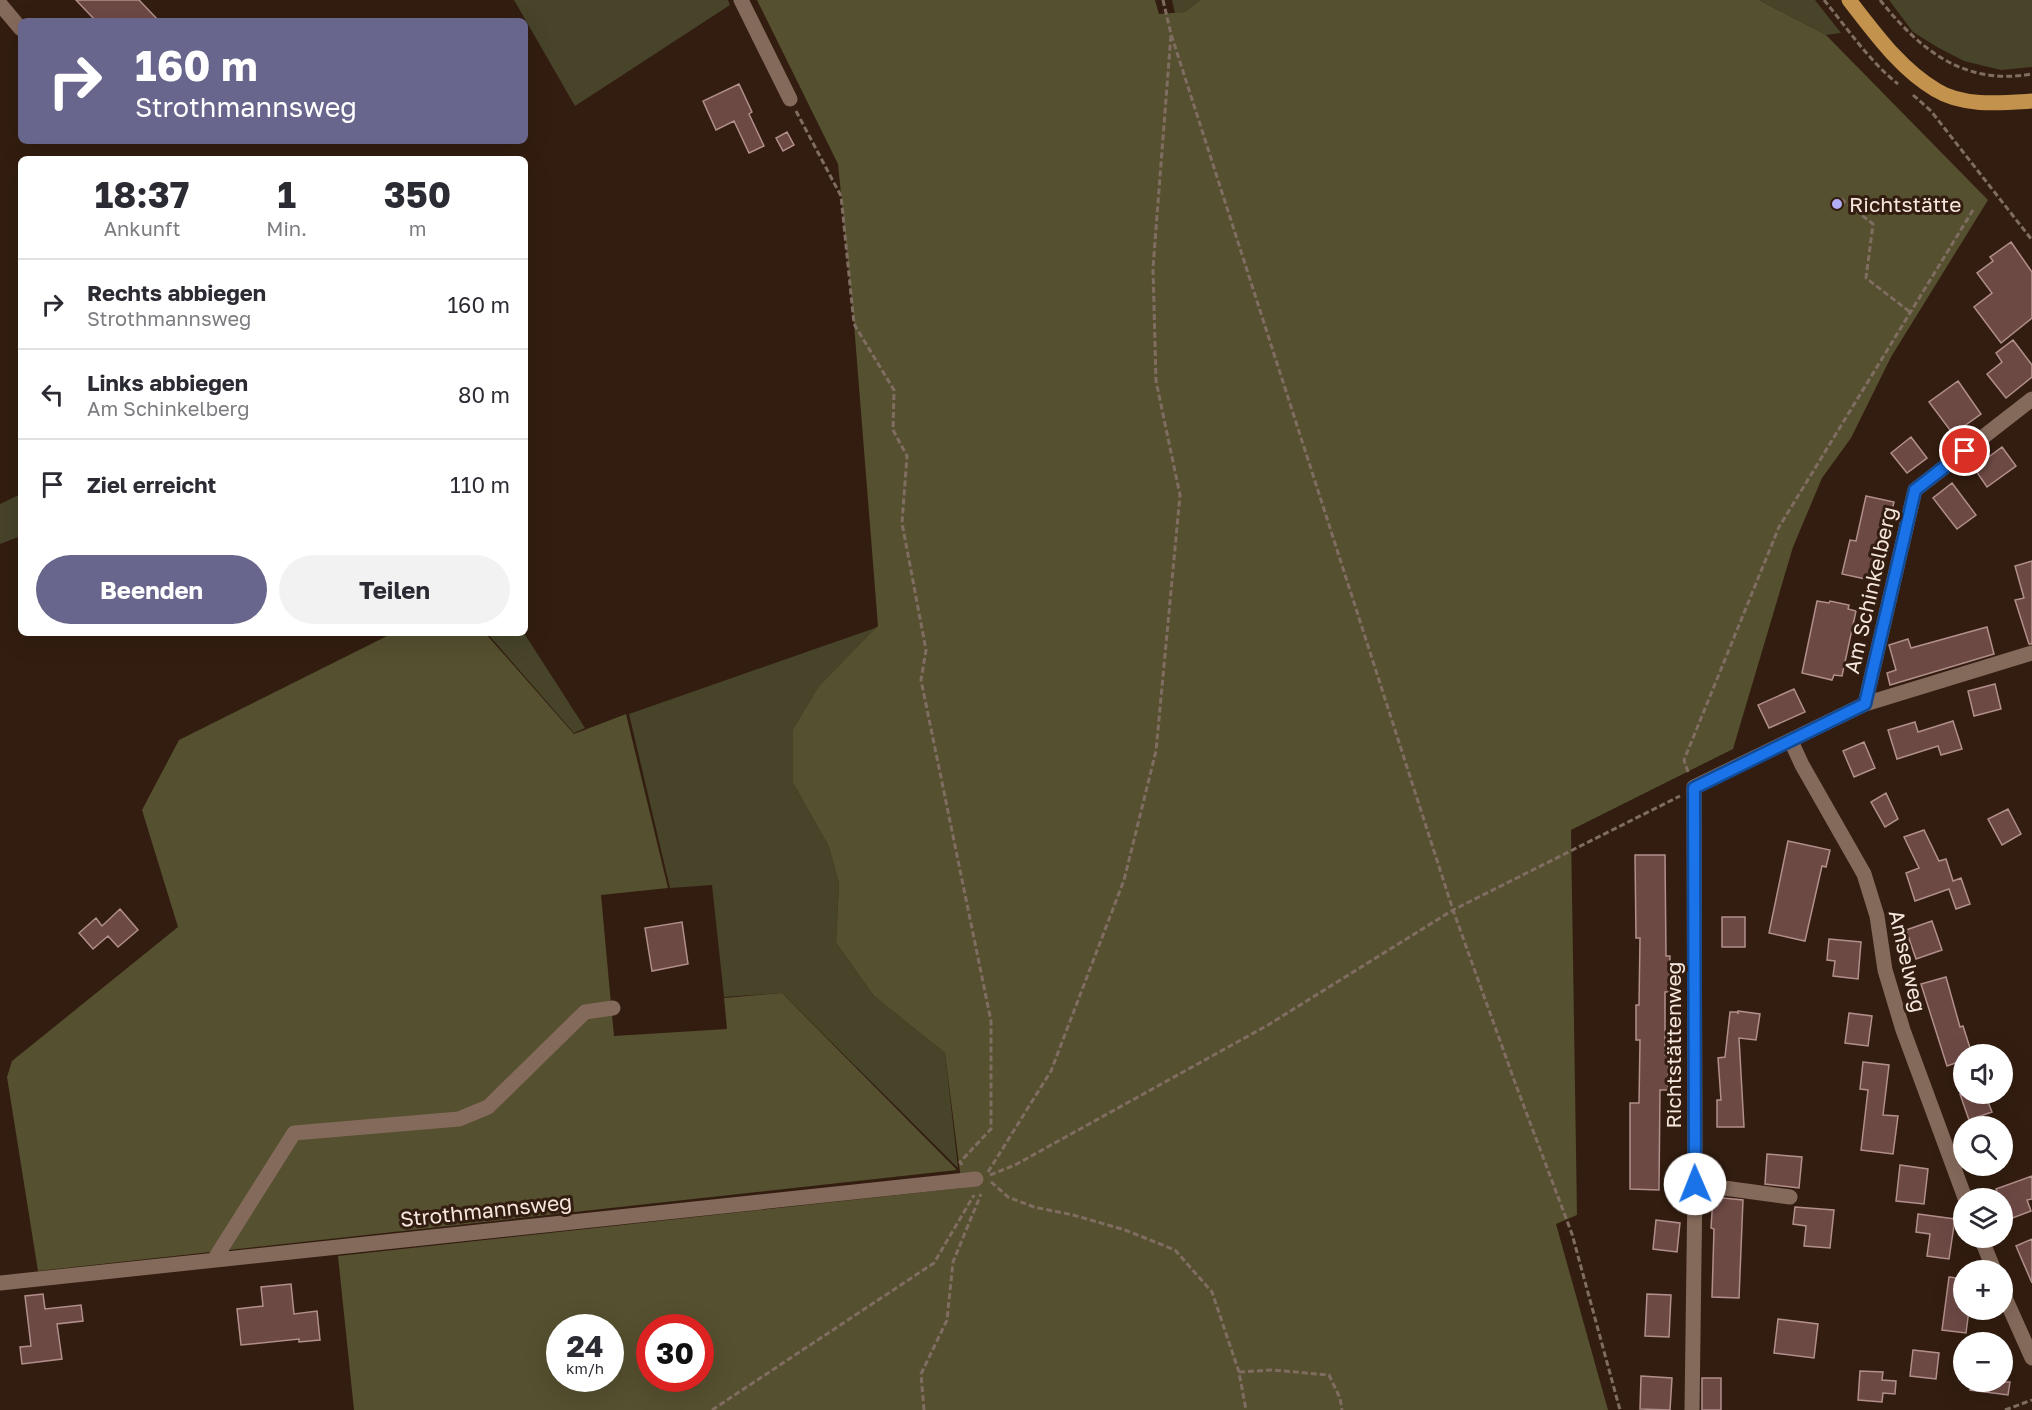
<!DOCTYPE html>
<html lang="de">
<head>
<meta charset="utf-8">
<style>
  :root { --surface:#fff; --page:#f2f2f3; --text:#2b2b33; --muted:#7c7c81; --line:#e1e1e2; --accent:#68668c }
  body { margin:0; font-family:"Golos Text",sans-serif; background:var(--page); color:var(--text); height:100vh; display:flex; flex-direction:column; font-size:22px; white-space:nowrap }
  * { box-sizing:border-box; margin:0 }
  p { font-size:20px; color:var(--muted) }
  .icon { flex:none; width:33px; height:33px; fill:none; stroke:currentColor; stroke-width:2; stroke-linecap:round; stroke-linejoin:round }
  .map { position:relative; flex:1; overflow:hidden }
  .side { position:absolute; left:18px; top:156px; width:510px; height:480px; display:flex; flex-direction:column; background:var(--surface); border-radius:9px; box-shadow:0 6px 24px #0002 }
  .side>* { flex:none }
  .guide { position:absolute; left:18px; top:18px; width:510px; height:126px; border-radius:9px; box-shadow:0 6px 24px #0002; background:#68668c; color:#fff; overflow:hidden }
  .controls { position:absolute; left:1953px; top:1044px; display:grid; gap:12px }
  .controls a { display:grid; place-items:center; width:60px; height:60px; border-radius:50%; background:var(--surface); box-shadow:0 6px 24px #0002; font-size:30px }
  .speed { position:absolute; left:546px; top:1314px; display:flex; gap:12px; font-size:30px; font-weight:700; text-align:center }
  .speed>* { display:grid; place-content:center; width:78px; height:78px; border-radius:50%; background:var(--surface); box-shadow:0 6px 24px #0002; line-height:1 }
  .speed small { font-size:15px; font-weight:400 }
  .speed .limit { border:9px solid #d22; background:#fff; color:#111 }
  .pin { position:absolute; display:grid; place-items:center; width:51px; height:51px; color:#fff; margin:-26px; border:3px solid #fff; border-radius:50%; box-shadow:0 2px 6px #0007 }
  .me { position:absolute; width:66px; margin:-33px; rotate:359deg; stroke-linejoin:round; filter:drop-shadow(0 0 4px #0008) }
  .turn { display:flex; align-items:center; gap:21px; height:126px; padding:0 18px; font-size:27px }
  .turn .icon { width:78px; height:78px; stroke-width:2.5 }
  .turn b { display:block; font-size:42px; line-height:51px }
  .eta { display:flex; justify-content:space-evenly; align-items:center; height:102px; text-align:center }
  .eta b { font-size:36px; font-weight:700; line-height:42px }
  .button { display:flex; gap:12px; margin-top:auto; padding:12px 18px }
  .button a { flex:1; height:69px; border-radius:36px; background:var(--accent); color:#fff; font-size:24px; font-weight:700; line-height:69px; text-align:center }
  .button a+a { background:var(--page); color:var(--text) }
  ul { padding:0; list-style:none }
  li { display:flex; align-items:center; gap:18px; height:90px; padding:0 18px; border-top:2px solid var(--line) }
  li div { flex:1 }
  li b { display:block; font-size:22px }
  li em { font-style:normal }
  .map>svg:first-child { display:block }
  .green { fill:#47442a }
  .forest { fill:#55502f; fill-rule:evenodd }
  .building { fill:#6d4944; stroke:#b18f8b; stroke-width:1.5 }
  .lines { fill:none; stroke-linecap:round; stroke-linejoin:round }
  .path { stroke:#806d61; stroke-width:3; stroke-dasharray:6 3; stroke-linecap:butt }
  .minor { stroke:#846a5b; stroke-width:15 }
  .major { stroke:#c3934e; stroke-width:15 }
  .route-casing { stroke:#114b97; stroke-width:15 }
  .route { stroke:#1a73e8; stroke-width:10 }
  .poi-dot { fill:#b2adf9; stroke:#331d10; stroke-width:2 }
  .labels { text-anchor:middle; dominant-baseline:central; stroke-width:6; stroke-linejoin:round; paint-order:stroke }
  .poi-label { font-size:21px; fill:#f6e7de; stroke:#331d10; text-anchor:start }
  .street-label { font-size:21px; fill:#f6e7de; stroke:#331d10 }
</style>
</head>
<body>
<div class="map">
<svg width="2032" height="1410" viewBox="0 0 2032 1410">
  <rect width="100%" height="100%" fill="#331d10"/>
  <path class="green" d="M514,0H728L730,5L575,106Z
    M1172,0H1200L1185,12L1175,13Z
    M1759,0H1815L1841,33L1826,35Z
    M1889,0H2032V67L2001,70L1964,61L1937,47L1913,32Z
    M21,494V536L0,544V504Z
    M878,627L820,685L793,783L829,847L839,884L836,943L874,996L945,1053L958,1168L782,993L724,997L712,885L670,888L629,714Z
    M487,633H524L585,728L574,733Z"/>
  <path class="forest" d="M757,0H1155L1159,14L1185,12L1200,0H1759L1826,35L1988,200L1891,357L1851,438L1822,478L1793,547L1733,749L1571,830L1577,1215L1556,1224L1608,1410H354L338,1256L962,1188L945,1053L874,996L836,943L839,884L829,847L793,783V730L820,685L878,626L854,324L838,164ZM560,1328H610V1378H560ZM650,1328H700V1378H650Z
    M393,633H485L574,734L626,714L668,888L601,895L614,1036L727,1029L724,998L782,993L957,1170L38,1271L7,1077L12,1061L178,927L142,810L179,740Z"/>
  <path class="building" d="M76,0H139L159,21H96Z
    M739,84L752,112L749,114L764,146L749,153L734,121L716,130L703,101Z
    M787,132L794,145L783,151L776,138Z
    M2011,242L2032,272V318L2001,343L1974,307L1992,293L1977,273L1993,261L1990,257Z
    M2013,340L2032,365V377L2006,398L1987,374L2002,362L1996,353Z
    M1958,381L1981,414L1953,434L1929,402Z
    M1911,437L1927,458L1907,473L1891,453Z
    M2002,447L2016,466L1987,487L1974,468Z
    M1952,483L1976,515L1957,529L1933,498Z
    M1866,496L1894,502L1875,581L1842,574L1850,540L1856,541Z
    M2032,561V644H2029L2015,600L2024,598L2015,566Z
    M1817,601L1829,603L1830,601L1849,605L1848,609L1856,611L1842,676L1834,675L1832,680L1802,673Z
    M1987,627L1994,654L1890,685L1887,673L1896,670L1889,645L1908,639L1911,648Z
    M1995,684L2001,709L1974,716L1968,691Z
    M1794,689L1805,712L1769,728L1758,705Z
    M1953,721L1962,749L1941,755L1938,746L1897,759L1888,730L1915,722L1918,732Z
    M1864,742L1875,768L1854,777L1843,751Z
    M1886,793L1898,819L1885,827L1871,802Z
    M2008,809L2021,834L2002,845L1988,819Z
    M1924,830L1939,861L1946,859L1953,881L1961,878L1970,904L1956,909L1949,889L1915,901L1906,873L1919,868L1904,837Z
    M1788,841L1830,850L1826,867L1822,866L1805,941L1769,933Z
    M1635,855H1665L1666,956H1670L1669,992H1665V1055H1668V1090H1660L1659,1190L1630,1189V1103H1639L1640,1040H1636V1005H1639L1640,938H1636Z
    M120,909L138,930L118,947L108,936L93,949L79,933L96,918L102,926Z
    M1722,917H1745V947H1722Z
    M1932,921L1942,950L1916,959L1906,930Z
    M682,922L688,964L652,971L645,928Z
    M1829,939L1861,942L1858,979L1833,976L1835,961L1827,960Z
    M1946,977L1960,1027L1963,1026L1972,1054H1964V1060L1947,1066L1921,984Z
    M1738,1011L1760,1014L1756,1040L1739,1038L1744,1127H1717V1100H1721L1718,1058L1725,1057L1730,1012H1737L1738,1014Z
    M1849,1013L1872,1016L1868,1046L1845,1043Z
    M1863,1062L1889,1065L1883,1115L1898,1116L1893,1154L1861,1150L1868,1090L1860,1089Z
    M1960,1094H1985L1992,1112L1969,1120Z
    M1767,1154L1802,1157L1799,1188L1765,1184Z
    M1900,1165L1928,1169L1924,1204L1896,1201Z
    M2032,1176V1199L2027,1200L2031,1211L2007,1220L2002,1207V1198H1999L1996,1189Z
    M1713,1197L1743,1200L1739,1298L1712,1297L1714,1229L1711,1228Z
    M1795,1207L1834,1210L1830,1248L1804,1246L1806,1226L1793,1224Z
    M1918,1214L1955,1219L1949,1259L1927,1256L1930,1234L1916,1232Z
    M1656,1220L1680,1223L1677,1252L1653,1249Z
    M2032,1239V1283L2016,1246Z
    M1949,1277L1964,1279V1310H1969L1966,1333L1942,1330Z
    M291,1284L294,1314L317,1311L320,1340L299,1342V1339L241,1345L237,1309L263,1306L261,1287Z
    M43,1294L45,1309L81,1305L83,1321L57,1324L62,1359L22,1364L20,1347L31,1346L25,1296Z
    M1647,1294L1671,1295L1669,1337L1645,1336Z
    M1778,1319L1818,1324L1814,1358L1774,1353Z
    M1913,1350L1939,1353L1936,1379L1910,1376Z
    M1860,1371L1883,1372L1882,1380L1896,1381L1895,1394L1883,1393L1882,1402L1858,1400Z
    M1641,1376L1672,1378L1670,1410L1640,1409Z
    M1702,1378H1721V1410H1702Z
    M1971,1382H2010L2008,1395L1970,1390Z"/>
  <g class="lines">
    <path class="path" d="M1163,0L1171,34L1453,910L1517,1088L1572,1234L1620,1410
      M1824,0C1848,29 1869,61 1898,84
      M1880,0C1920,50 1964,86 2032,74
      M1913,95L1931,111L2032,240
      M796,111L841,196L854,324L894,390L893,430L907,456L902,523L926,650L921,680L991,1021V1129L960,1162L962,1165
      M1841,199L1873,224L1866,278L1910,312
      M1688,772L1684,760L1779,527L1973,210
      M988,1172L1051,1071L1124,880L1156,751L1180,495L1156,381L1153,268L1171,34
      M990,1175L1015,1165L1268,1025L1453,910L1680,796
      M991,1182L1008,1197L1034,1207L1073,1215L1125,1230L1175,1250L1212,1292L1239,1372L1246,1410
      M1239,1372L1272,1370L1329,1375L1340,1398L1342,1410
      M712,1410L934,1263L974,1195
      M924,1410L921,1374L947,1320L953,1262L981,1194
      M2005,1410L2032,1400"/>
    <path class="minor" d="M741,0L790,99
      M0,4L21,29
      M1865,704L1915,490L2032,399
      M1791,741L1802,765L1864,874L1877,916L1885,970L1903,1030L1965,1198
      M1695,1184L1790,1197
      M1981,1238L1994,1270
      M214,1260L294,1133L459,1119L488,1107L585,1012L613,1008
      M0,1283L976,1179
      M2002,1291L2032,1358
      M1692,1410L1695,1184L1694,787L1865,704L2032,653"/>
    <path class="major" d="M1849,0C1874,32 1900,69 1936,90C1963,107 2002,103 2032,101"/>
  </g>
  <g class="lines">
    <defs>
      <path id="route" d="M1695,1184L1694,788L1865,704L1915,490L1965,451"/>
    </defs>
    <use href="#route" class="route-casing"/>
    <use href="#route" class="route"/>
  </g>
  <circle class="poi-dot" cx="1837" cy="204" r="6"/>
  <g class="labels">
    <g class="poi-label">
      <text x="1849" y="204">Richtstätte</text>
    </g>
    <g class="street-label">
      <text transform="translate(1870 590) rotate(-77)">Am Schinkelberg</text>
      <text transform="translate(1908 961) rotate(77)">Amselweg</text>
      <text transform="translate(1673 1045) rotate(-90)">Richtstättenweg</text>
      <text transform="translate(486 1210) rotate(-6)">Strothmannsweg</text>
    </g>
  </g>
</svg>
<div class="controls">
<a><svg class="icon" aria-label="sound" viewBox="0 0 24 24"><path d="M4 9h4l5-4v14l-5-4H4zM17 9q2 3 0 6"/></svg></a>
<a><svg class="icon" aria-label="search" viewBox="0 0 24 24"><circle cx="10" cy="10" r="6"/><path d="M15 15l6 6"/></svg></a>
<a><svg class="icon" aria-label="layers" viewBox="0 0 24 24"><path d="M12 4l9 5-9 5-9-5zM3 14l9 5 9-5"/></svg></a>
<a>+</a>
<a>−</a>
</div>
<div class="speed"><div>24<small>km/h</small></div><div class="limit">30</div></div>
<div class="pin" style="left:1965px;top:451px;background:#d93025"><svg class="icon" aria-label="arrive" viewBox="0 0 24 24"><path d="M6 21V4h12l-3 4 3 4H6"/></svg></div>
<svg class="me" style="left:1695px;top:1184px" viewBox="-20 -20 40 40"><circle r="19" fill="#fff"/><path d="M0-13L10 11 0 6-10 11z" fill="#1a73e8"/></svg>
<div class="guide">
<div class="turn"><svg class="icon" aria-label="right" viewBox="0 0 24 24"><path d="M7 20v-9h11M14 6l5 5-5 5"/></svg><div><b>160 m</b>Strothmannsweg</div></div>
</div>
<section class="side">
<div class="eta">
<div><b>18:37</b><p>Ankunft</p></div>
<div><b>1</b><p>Min.</p></div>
<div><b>350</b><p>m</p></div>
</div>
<ul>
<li><svg class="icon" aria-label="right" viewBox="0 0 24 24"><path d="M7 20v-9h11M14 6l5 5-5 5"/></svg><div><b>Rechts abbiegen</b><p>Strothmannsweg</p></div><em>160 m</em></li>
<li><svg class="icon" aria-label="left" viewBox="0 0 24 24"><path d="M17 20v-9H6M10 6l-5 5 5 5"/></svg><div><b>Links abbiegen</b><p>Am Schinkelberg</p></div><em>80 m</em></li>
<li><svg class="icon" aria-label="arrive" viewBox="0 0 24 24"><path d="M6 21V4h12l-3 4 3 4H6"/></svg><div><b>Ziel erreicht</b></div><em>110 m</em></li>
</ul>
<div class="button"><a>Beenden</a><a>Teilen</a></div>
</section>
</div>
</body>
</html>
